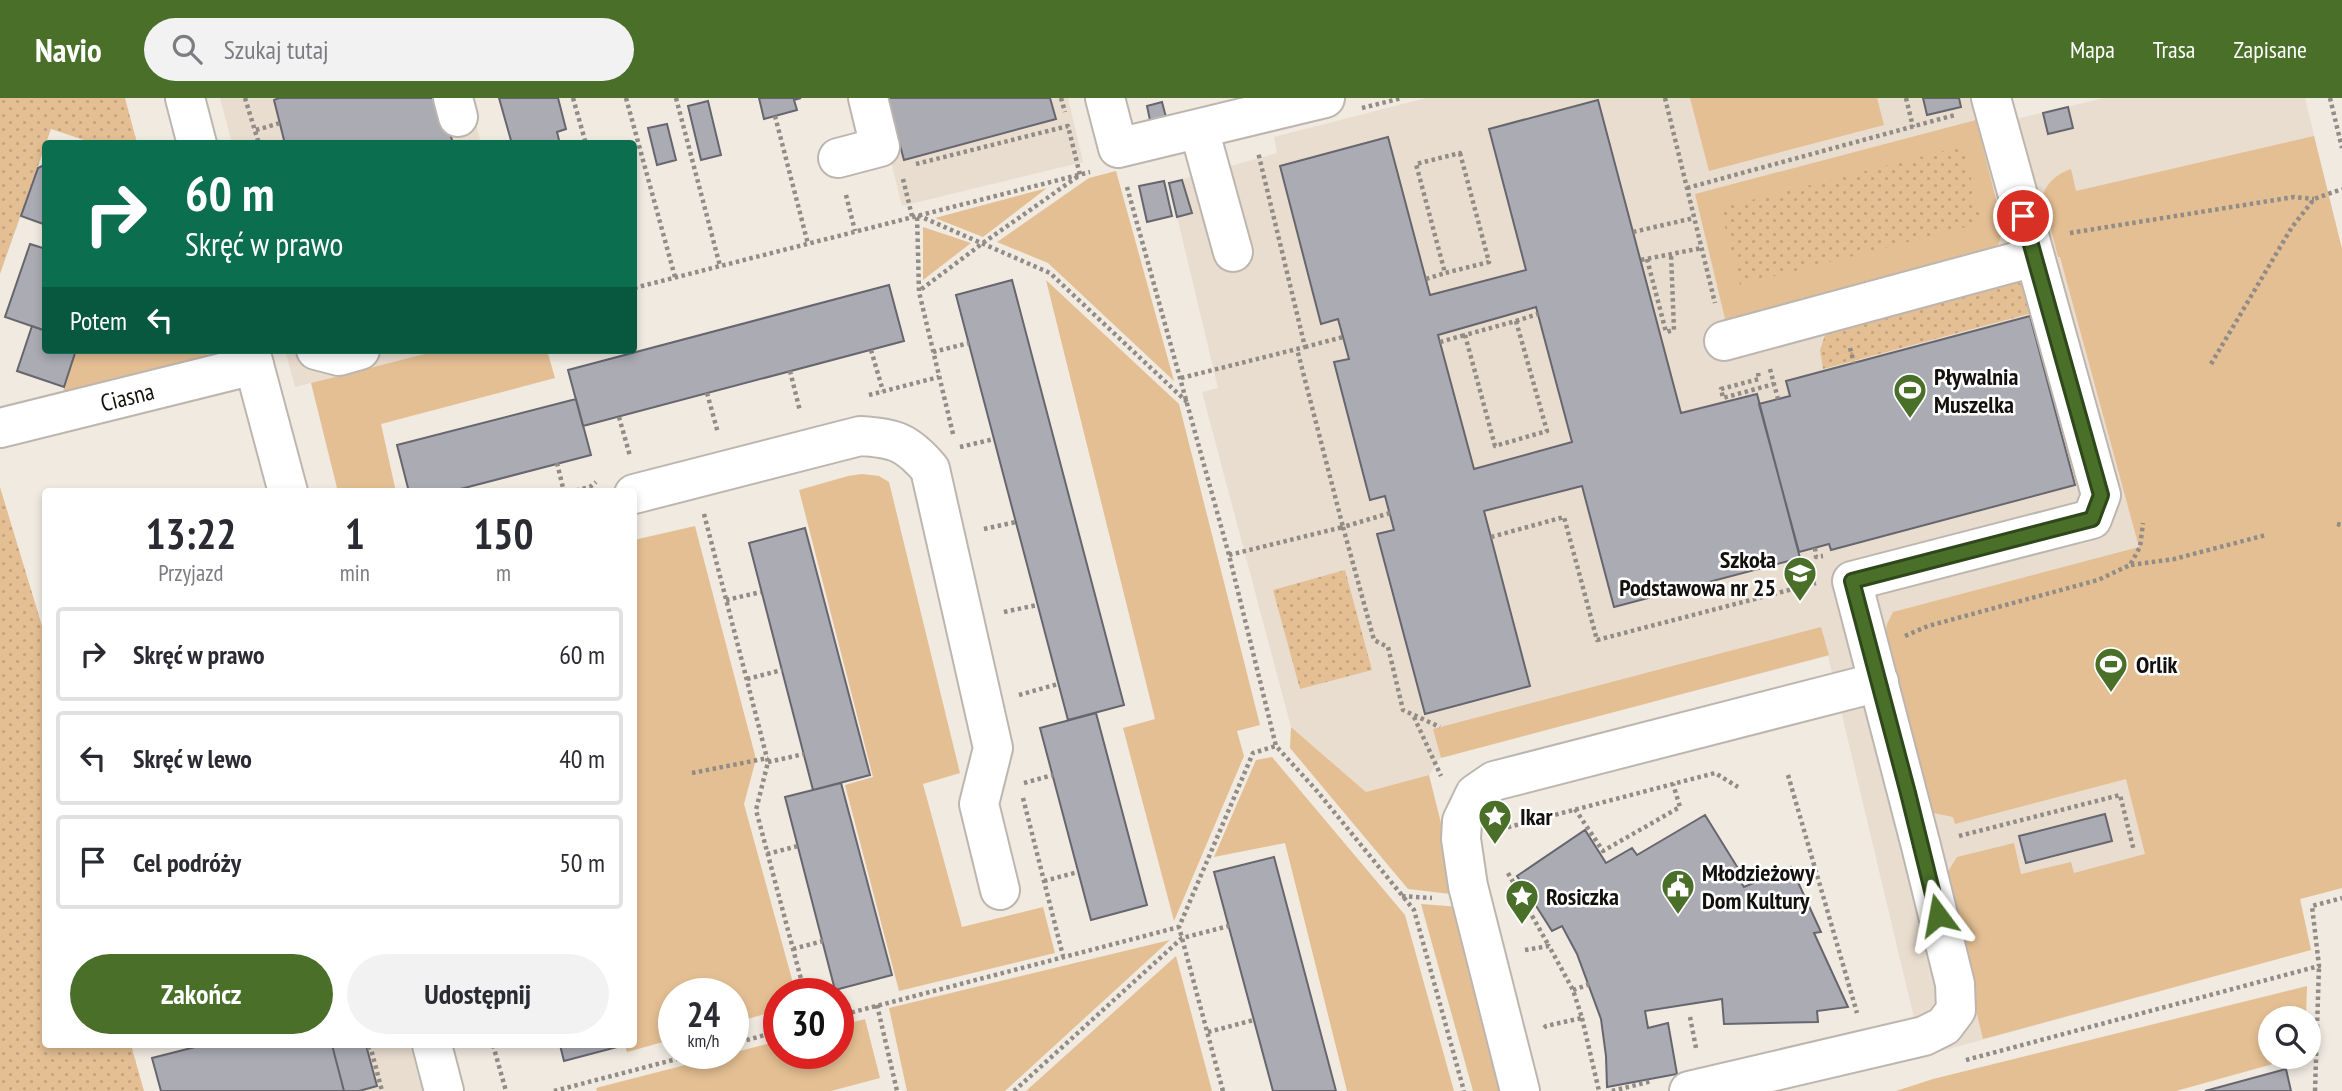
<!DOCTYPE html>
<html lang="pl">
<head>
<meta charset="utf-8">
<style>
  :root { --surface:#fff; --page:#f2f2f3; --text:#2b2b33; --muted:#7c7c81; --line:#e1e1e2; --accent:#496f29 }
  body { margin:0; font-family:"PT Sans Narrow",sans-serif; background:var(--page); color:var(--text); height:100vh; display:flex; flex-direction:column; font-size:26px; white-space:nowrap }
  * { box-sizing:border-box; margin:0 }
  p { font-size:23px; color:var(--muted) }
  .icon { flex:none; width:38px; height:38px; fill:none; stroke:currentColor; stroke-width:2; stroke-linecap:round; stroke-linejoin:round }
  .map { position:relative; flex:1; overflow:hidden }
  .drawer { position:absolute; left:42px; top:390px; width:595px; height:560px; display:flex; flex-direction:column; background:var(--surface); border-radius:7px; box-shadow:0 4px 10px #0003 }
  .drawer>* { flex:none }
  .top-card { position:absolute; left:42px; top:42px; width:595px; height:214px; border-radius:7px; box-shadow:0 4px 10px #0003; background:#0b6e4f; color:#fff; overflow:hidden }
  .controls { position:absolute; left:2258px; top:908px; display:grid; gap:14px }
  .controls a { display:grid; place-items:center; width:63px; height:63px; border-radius:50%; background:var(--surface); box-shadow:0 4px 10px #0003; font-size:35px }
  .speed { position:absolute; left:658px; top:880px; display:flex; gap:14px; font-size:35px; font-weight:700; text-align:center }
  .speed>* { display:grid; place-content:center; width:91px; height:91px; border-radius:50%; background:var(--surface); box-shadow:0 4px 10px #0003; line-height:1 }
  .speed small { font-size:18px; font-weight:400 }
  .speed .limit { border:10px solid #d22; background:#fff; color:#111 }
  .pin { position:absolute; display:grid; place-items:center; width:60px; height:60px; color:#fff; margin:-30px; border:4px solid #fff; border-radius:50%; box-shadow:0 2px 7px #0007 }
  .me { position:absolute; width:77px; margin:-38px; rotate:347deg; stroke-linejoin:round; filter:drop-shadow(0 0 5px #0008) }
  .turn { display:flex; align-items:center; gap:24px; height:147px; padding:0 28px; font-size:32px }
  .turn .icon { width:91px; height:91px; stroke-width:2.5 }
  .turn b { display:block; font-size:49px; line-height:60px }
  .then { display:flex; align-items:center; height:66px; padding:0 28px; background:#0003; gap:14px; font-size:26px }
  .eta { display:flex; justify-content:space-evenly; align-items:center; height:119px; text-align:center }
  .eta b { font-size:42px; font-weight:600; line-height:49px }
  .button { display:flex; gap:14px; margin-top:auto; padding:14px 28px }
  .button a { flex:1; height:80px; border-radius:42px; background:var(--accent); color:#fff; font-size:28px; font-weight:600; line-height:80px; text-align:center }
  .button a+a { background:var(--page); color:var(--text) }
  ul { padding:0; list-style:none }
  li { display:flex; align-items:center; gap:21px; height:94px; margin:0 14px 10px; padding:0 14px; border:4px solid var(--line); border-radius:7px }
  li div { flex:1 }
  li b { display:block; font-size:26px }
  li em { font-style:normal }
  header { display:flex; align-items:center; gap:42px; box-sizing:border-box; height:98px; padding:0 35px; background:var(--accent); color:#fff }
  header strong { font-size:33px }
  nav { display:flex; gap:38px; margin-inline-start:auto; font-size:24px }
  .search { width:490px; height:63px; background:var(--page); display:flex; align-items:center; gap:18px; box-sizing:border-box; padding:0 24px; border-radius:38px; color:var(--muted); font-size:26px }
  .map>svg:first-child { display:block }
  .built { fill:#e9ddcf }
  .grass { fill:#e4bf93 }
  .park { fill:url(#park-dots) }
  .building { fill:#ababb4; stroke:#67666e; stroke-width:2; fill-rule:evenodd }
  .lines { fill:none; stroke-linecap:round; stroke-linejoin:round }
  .minor-casing { stroke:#bdb6af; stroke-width:42 }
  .path { stroke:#918c86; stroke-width:4.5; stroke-dasharray:3.5 3.5; stroke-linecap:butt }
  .minor { stroke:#fff; stroke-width:38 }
  .route-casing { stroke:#2f481b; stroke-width:18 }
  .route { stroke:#496f29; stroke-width:12 }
  .labels { text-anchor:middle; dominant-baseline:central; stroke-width:5; stroke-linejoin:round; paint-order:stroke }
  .poi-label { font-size:24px; font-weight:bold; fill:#13110e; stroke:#fff; text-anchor:start }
  .street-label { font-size:24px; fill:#13110e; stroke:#fff }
</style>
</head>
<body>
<header>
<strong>Navio</strong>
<div class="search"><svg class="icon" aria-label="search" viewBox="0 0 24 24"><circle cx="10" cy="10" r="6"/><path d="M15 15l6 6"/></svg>Szukaj tutaj</div>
<nav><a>Mapa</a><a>Trasa</a><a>Zapisane</a></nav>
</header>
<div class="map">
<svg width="2342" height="993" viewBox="0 0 2342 993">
  <defs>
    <pattern id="park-dots" width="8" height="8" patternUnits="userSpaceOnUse" patternTransform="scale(1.75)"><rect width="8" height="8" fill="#e4bf93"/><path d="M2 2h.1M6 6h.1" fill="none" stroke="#c3a37e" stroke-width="1.8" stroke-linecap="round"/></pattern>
  </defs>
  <rect width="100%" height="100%" fill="#f0eae1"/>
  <path class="built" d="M220,0H469L481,45H232Z
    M875,0H1068L1083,64L902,108Z
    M1426,0H2007L2012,22L2104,0H2305L2342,151V790L2300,801L2311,852L1923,958L1828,558L1441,659L1429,677L1366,694L1291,629L1202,294L1218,290L1169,85L1277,55L1274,39Z
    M285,252H440L295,289Z
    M332,947H410L422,993H344Z"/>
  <path class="grass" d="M1690,0H1877L1884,27L1709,73Z
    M1976,22L2003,129L1999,145L1989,158L1727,229L1695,96Z
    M2314,38L2342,151V790L2300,801L2311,852L1983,941L1944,780L1957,759L2014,745L2021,776L2071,764L2074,775L2145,756L2126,681L1955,726L1953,719L1929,714L1885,543L1887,526L1893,514L2139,449L2060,159H2058L2048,120H2043C2037,97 2048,79 2071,71L2076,93Z
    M1116,73L1174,283L1048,165L997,144L1089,80Z
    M1047,90L983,139L935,120Z
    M923,129L971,145L923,182Z
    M1046,182L1179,306L1260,627L1237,633L1244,658L1174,823L1123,630L1155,621Z
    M76,252H214L196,268L61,300Z
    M440,252H547L555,280L381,326L396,394H338L311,285Z
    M862,376L879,378L889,384L960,675L923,686L962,829L1043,809L1055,855L899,893L845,687L873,679L799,392L848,378Z
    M695,428L756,661L744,706L796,896H779V912L733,925V896H674V941L627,954L625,947H634V442Z
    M1821,529L1829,557L1441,660L1433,631Z
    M1291,629L1366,694L1429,677L1459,797L1408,791L1290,650Z
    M1272,659L1405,817L1454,993H1347L1285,745L1214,759L1256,662Z
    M1421,806L1461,809L1508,993H1473Z
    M1170,842L1005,993H907L889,910Z
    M1176,858L1212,993H1026Z
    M2307,888L2306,920H2270V959H2298L2176,993H1896L1933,981Z
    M865,921L880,980L831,993H597L596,990L779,943V956H838V928Z"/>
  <path class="park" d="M0,0H125L137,45H93L51,31L0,176Z
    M1963,48L1982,125L1740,187L1720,110Z
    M2013,181C2028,188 2031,199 2036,214L1823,271L1820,252L1826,234Z
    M0,389L45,538L46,947H131L144,993H0Z
    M1345,472L1372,572L1300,591L1273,492Z"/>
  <path class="building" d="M279,0H441L453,46H285L274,2Z
    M499,0H558L566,31L557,34L560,46H512Z
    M759,0H801L794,2L797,12L764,21Z
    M887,0H1050L1056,21L904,62Z
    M1923,0H1959L1961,9L1927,17Z
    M1598,2L1681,315L1757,296L1800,460L1614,509L1582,388L1484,413L1530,588L1425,616L1377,436L1394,432L1385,398L1370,402L1334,264L1349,261L1343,239L1338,221L1321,226L1280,68L1388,39L1430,197L1526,172L1489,31ZM1536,209L1572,344L1474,371L1438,237Z
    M708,3L721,57L701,62L688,8Z
    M1162,4L1167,23L1151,27L1147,8Z
    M2068,9L2073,30L2048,36L2043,15Z
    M667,26L676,62L657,67L648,30Z
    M46,66V127L21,118L38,70Z
    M1182,82L1192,115L1177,119L1169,85Z
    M1164,83L1172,118L1147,124L1139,88Z
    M30,146L46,151V233L5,219Z
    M1012,182L1124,607L1068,622L956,197Z
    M889,187L904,243L583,328L568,272Z
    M2030,218L2075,387L1831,452L1829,446L1799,454L1759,306L1790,298L1786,283Z
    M32,228L46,233V252H76L64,289L17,273Z
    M576,301L591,357L449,394H409L397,347Z
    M805,430L870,677L813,692L749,445Z
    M1096,615L1147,807L1091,822L1040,630Z
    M841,685L892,877L835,892L785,699Z
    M2105,716L2112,743L2026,765L2019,738Z
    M1705,717L1744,780L1740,783L1744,789L1791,769L1821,834L1814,835L1848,909L1817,913L1818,924L1724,926L1722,901L1645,913L1648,930L1668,925L1677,976L1607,989L1606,958L1601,921L1577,856L1562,828L1552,833L1517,778L1585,732L1606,765L1632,750L1637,757Z
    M1274,759L1336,993H1273L1214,774Z
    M203,947H332L344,993H161L152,960Z
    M332,947H366L377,988L359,993H344Z
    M560,947H620L621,948L564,963Z
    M2286,971L2291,993H2205Z"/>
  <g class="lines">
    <defs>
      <g id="minor">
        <path d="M185,0L197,46"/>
        <path d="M453,0L458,19"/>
        <path d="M1105,0L1118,50L1325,0"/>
        <path d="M1199,31L1233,154"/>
        <path d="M838,60L880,49L868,0"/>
        <path d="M1724,243L2034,159"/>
        <path d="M250,252L288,394"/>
        <path d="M316,252L339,258L360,252"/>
        <path id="s1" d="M0,330L254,267"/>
        <path d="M634,396L860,338C895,340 907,344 930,371L993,650L979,706L1000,792"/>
        <path d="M432,947L444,993"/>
        <path d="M1520,993L1468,788L1461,741L1462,723L1475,696L1494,683L1879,584"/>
        <path d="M1689,993L1924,938L1944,928L1956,912L1955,886L1921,748L1852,483L2092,421L2101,397L1991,0"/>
      </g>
    </defs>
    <use href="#minor" class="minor-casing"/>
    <path class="path" d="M245,0L259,46
      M573,0L586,46
      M626,0L675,179
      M676,0L720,168
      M1061,0L1065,14
      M1665,0L1715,205
      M1906,0L1913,29
      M2330,0L2342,50
      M1362,10L1402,0
      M775,18L808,146
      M256,32L280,25
      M1460,55L1489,164L1445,175L1416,66Z
      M916,66L1068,28L1080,77L983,145L919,193
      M903,81L912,118
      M1127,89L1229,457L1276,648L1317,693L1414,812L1464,993
      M1687,90L1955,17
      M846,97L855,133
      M1633,134L1694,120
      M2070,135L2294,99L2314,101
      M1647,161L1666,234L1674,232L1671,156
      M1641,162L1702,150
      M1426,181L1445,175
      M634,190L1090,74
      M1516,223L1547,333L1495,348L1465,237Z
      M1516,223L1538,216
      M1440,244L1465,237
      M1305,249L1343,239
      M1850,250L1854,265
      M871,252L883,293
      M933,254L969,245
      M2211,266L2292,129L2314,101L2342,91
      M1770,271L1778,301
      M790,273L800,313
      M1758,275L1759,281L1721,291L1723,300L1774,286
      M1181,280L1305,249L1258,54
      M707,295L718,335
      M869,297L939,279
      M619,319L630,358
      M953,336L919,194L917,117L1050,175L1187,304
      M960,349L994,341
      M557,365L564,394
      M459,391L460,394
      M569,394L590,389L596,384
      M1390,415L1343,429L1374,542L1388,549L1403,612L1440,629
      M704,416L768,664L756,712L805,896
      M2337,426L2342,427
      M984,431L1016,424
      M1491,439L1564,419L1597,542L1816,485
      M1815,450L1816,459L1823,458
      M1229,457L1343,429L1297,251
      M2131,467L2174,461L2266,437
      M726,502L761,494
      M1004,514L1037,507
      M1905,538L1928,528L2098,482L2130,467L2140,449L2143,425
      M747,581L782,572
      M1019,597L1058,586
      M1414,619L1441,678
      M768,664L804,656
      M692,675L768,660
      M1788,677L1857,915
      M1024,685L1053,677
      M1023,700L1063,858
      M1575,711L1603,753L1680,709L1673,686
      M1501,731L1715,675L1738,689
      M1959,738L2120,697L2134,753
      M767,756L798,748
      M1508,775L1549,848
      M1044,783L1078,774
      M1402,798L1432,800
      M793,851L823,843
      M1525,852L1549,848L1573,892L1582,920L1546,928L1543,931
      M1573,892L1590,886
      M877,907L897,993
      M838,918L1179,829
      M1690,919L1696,950
      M1582,920L1599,993
      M1208,934L1254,922
      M733,946L779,933
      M370,947L382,993
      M493,947L506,993
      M367,950L378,947
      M1966,962L2319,868L2312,808L2342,800
      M554,993L696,956
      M1014,993L1182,840L1229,828
      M1223,993L1179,829L1253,655L1276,648
      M1612,993L1652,983
      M2315,993L2319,868"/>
    <use href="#minor" class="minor"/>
  </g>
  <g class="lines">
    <defs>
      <path id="route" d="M1938,817L1908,695L1852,483L2092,421L2101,397L2023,118"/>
    </defs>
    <use href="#route" class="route-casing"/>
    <use href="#route" class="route"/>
  </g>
  <defs>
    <symbol id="stadium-pin" viewBox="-11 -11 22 30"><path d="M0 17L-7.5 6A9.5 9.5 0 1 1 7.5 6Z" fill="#496f29" stroke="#fff"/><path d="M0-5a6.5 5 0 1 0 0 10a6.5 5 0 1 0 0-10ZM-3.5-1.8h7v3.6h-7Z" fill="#fff"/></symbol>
    <symbol id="school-pin" viewBox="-11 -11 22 30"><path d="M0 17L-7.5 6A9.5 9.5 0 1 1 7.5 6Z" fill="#496f29" stroke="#fff"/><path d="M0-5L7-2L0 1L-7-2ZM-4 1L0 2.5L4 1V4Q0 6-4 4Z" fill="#fff"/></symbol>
    <symbol id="sight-pin" viewBox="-11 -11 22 30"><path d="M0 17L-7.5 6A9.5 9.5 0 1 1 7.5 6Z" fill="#496f29" stroke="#fff"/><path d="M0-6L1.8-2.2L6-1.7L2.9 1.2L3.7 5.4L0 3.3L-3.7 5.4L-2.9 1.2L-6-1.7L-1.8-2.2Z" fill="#fff"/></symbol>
    <symbol id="civic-pin" viewBox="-11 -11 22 30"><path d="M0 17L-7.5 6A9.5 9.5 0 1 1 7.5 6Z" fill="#496f29" stroke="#fff"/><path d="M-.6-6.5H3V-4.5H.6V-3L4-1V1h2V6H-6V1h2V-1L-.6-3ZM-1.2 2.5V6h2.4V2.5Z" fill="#fff"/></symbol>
  </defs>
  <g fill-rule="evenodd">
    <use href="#stadium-pin" x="1891" y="273" width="38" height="52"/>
    <use href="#school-pin" x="1781" y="456" width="38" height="52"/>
    <use href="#stadium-pin" x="2092" y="547" width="38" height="52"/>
    <use href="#sight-pin" x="1476" y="699" width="38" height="52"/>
    <use href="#civic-pin" x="1659" y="769" width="38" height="52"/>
    <use href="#sight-pin" x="1503" y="779" width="38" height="52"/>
  </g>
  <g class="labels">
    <g class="poi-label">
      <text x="1934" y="278">Pływalnia<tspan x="1934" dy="28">Muszelka</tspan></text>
      <text x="1776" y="461" text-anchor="end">Szkoła<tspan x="1776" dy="28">Podstawowa nr 25</tspan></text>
      <text x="2136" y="566">Orlik</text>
      <text x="1520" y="718">Ikar</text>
      <text x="1702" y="774">Młodzieżowy<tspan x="1702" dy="28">Dom Kultury</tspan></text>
      <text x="1546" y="798">Rosiczka</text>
    </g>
    <g class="street-label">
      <text stroke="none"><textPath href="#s1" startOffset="131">Ciasna</textPath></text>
    </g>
  </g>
</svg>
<div class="controls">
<a><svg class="icon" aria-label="search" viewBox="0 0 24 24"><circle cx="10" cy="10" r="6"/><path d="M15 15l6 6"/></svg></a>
</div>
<div class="speed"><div>24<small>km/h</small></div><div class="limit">30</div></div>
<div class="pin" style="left:2023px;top:118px;background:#d93025"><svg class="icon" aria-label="arrive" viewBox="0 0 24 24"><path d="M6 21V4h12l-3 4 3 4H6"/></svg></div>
<svg class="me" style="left:1938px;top:817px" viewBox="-20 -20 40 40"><path d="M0-17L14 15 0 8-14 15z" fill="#496f29" stroke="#fff" stroke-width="4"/></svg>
<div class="top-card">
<div class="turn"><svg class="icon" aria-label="right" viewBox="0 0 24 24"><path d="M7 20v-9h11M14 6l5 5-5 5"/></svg><div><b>60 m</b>Skręć w prawo</div></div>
<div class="then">Potem<svg class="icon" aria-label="left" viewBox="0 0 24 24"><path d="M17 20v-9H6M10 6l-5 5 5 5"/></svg></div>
</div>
<section class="drawer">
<div class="eta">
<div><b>13:22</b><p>Przyjazd</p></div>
<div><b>1</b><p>min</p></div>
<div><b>150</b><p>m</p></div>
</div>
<ul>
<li><svg class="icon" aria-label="right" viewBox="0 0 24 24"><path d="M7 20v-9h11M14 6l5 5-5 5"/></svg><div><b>Skręć w prawo</b></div><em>60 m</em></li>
<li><svg class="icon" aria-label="left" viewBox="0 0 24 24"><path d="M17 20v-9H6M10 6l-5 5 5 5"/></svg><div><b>Skręć w lewo</b></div><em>40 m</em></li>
<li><svg class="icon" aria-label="arrive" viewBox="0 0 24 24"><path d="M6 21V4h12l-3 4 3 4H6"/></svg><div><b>Cel podróży</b></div><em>50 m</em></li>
</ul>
<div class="button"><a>Zakończ</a><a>Udostępnij</a></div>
</section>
</div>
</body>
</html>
